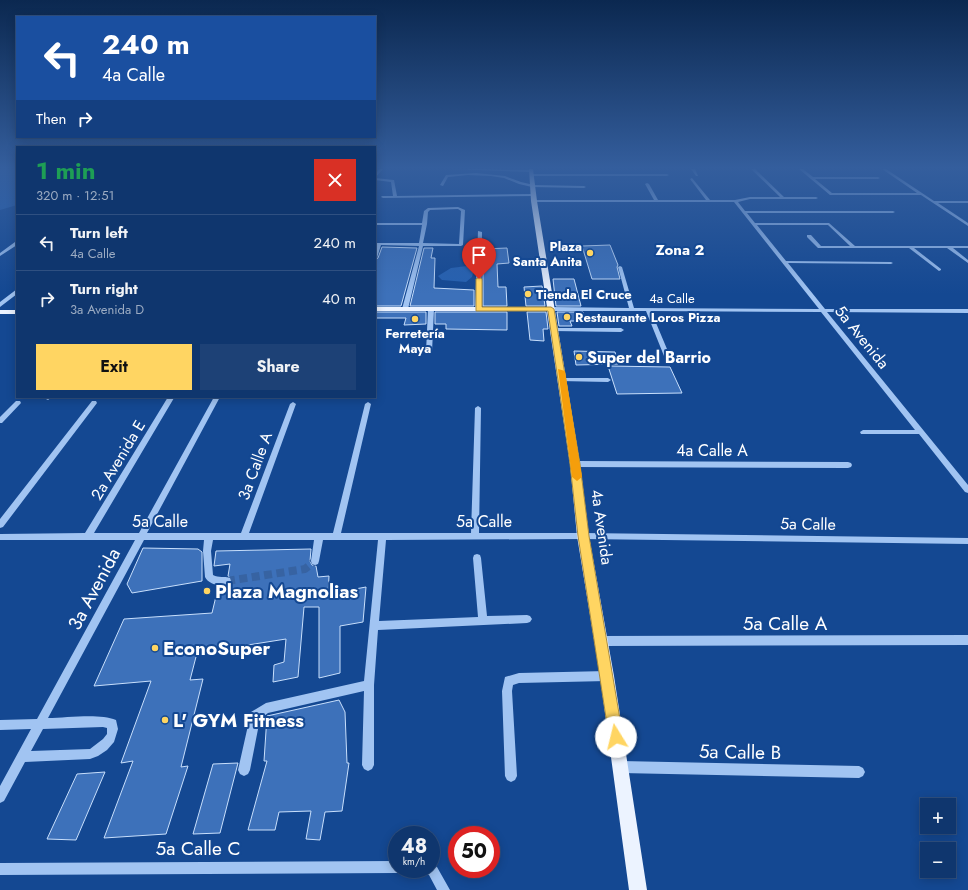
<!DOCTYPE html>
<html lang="en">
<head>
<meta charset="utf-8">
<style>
  :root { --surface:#0f366e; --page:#1d4176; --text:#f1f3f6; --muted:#9babc2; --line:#2f5081; --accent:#ffd562 }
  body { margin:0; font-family:Jost,sans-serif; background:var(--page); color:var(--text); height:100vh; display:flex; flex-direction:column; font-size:15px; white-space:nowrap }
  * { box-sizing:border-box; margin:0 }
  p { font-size:13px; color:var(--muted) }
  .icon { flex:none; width:22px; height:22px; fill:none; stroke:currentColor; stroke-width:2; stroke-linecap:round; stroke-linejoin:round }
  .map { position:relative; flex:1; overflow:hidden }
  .details { position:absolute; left:16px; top:146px; width:360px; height:252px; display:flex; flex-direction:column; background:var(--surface); border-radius:0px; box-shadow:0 2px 10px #0003,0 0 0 1px var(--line) }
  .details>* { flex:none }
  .banner { position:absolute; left:16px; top:16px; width:360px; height:122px; border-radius:0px; box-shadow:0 2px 10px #0003,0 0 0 1px var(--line); background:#1a4fa0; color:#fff; overflow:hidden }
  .fabs { position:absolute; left:920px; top:798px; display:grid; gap:8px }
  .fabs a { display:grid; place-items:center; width:36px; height:36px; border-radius:0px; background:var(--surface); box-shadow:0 2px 10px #0003,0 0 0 1px var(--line); font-size:20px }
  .speed { position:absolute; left:388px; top:826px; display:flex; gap:8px; font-size:20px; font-weight:700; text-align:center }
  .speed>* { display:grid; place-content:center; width:52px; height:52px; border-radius:50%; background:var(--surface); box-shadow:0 2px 10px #0003,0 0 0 1px var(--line); line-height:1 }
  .speed small { font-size:10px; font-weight:400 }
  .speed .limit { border:6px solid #d22; background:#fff; color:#111 }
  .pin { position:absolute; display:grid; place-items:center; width:34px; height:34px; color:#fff; margin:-41px -17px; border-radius:50% 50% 50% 0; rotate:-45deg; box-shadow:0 0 4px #0007 }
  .pin .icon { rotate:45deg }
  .me { position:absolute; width:44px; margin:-22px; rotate:351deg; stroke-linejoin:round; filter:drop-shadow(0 0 3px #0008) }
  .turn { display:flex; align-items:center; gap:14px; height:84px; padding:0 20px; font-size:18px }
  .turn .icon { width:52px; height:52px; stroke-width:2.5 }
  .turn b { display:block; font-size:28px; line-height:34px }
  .then { display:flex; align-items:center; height:38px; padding:0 20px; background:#0003; gap:8px; font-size:15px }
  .round { display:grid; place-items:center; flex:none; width:42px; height:42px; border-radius:0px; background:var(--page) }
  .head { display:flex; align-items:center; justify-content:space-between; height:68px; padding:0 20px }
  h1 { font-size:24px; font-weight:700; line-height:30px; color:#1e9e55 }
  .action { display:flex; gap:8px; margin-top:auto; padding:8px 20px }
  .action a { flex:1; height:46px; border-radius:0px; background:var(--accent); color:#111; font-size:16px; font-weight:700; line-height:46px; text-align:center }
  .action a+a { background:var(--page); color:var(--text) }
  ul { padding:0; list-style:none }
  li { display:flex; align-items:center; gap:12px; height:56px; padding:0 20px; border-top:1px solid var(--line) }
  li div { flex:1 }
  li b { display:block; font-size:15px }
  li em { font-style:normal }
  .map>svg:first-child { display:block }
  .green { fill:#2661b1 }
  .building { fill:#3d71ba; stroke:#c8dffc }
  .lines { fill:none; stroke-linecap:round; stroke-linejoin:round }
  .minor-tunnel { stroke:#3763a2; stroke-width:8; stroke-dasharray:8 4.5; stroke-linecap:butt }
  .minor { fill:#a1c4f2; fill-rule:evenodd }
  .major { fill:#ecf3ff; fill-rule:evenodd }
  .route { fill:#ffd562; stroke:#a68a40 }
  .slow { fill:#f59e0b }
  .poi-dot { fill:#ffd562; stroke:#144892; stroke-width:1.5 }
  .labels { text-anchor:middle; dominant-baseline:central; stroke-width:4; stroke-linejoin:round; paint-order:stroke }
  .far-poi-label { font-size:13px; font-weight:bold; fill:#fff; stroke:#144892; text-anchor:start }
  .far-street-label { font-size:13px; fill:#fff; stroke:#144892 }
  .far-quarter-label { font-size:15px; font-weight:bold; fill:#fff; stroke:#144892 }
  .street-label { font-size:16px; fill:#fff; stroke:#144892 }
  .poi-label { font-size:16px; font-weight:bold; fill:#fff; stroke:#144892; text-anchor:start }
  .near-street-label { font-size:19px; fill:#fff; stroke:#144892 }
  .near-poi-label { font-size:19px; font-weight:bold; fill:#fff; stroke:#144892; text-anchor:start }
</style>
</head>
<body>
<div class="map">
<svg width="968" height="890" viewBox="0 0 968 890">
  <rect width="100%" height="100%" fill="#144892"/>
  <path class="green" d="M0,169H17V205L0,210Z
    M475,265L472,277L466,282L442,280L438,276L451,268Z"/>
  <path class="building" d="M610,245L618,265L617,267L620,279H592L582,246Z
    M382,247L417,248L401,306H375V260L378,258Z
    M424,248H433L431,258H435L434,288L474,290V306H410Z
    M507,248L509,263L497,264L498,287H506L507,306H483V249Z
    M553,279H574L581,306H556Z
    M542,286L545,306H526L524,287Z
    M375,312H426V324L404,325L406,318H375Z
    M435,312H507V330L446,329V324H435Z
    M527,312H546L548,329H543L544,341L530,340Z
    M557,312H583L585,321H570L572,326H559Z
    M574,351L615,352L618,364L576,365Z
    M608,366L670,367L682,393L617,394Z
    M143,548L198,549L202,552V581L132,593L127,584Z
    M311,549L310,561L312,565L316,566L318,577L329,576L328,594L366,587L363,622L340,626V673L319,678V607H304L298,677L273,682L274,665L284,662L286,639L197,653L190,680L203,679L181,767L188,766L166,834L104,838L133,761L121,763L151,681L94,686L124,619L212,613L217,592L225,591L226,586L230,585L232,581L231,578L228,576L230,564L214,566L216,551Z
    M339,700L345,712L347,763H349L342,811L325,812L320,840L306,839L311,811L279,812L275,830H248L267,761H264L267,716Z
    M238,763L220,833L193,834L213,764Z
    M105,772L76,840L47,839L77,774Z"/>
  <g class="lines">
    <path class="minor-tunnel" d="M227,581L305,569L315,561"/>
    <path class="minor" d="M379,169H383L375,178L394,180L397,196L533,194L535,195L533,196L383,198L381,197L382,196H393L391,182L375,180V175Z
      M451,169L531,170L533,171L531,172Z
      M691,169H695L698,176H696Z
      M751,169H755L784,197H816L818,198L816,199H750L738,202L745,211H893L895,212L893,213H747L755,223H829L855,246H968V248H953L968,260V263L947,248H914L941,269V270L939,271L909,248H818L807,237V235H811L821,246H850L828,225H757L786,261L891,262L893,263L891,264L788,263L825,309H968V313L827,312L968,485V493L965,492L919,434H861L860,432L863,430H915L821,312L651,311L672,361L669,363L666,361L646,311H551L548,309L551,307L629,308L618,267L620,266L622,267L634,308L819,309L734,202H534L532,201L534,200H654L645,184L647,183L649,184L658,200H706L690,179L692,178L710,200H735L750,197H780Z
      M799,169H803L813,177H878L880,178L878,179H815L832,193H917L882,169H886L934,201H968V203H938L968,223V226L921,195H830Z
      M476,173L505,176L521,182L534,185L584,186L586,187L584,188L532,187L519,184L504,178L491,176L468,175L448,177L443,186L440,185L446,175Z
      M531,174H667L669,175L667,176H530Z
      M458,207L465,210L463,245L461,246H423L408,309L405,311L403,310L402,309L419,246L381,245L377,258L375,259V250L376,245H375V243H419L422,225H375V223H422L424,211L428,208ZM458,209L461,211L459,244L423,243L427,224L428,212L430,210Z
      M478,231L482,232L481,309L478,311L475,309Z
      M15,242H17V245L0,256V253Z
      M17,289V294L0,307V302Z
      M431,307L434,309L432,352L429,354L426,352L428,309Z
      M555,328H621L624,330L621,332L553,331L552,330Z
      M562,378H608L611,380L608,382L560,381L559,380Z
      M45,397H52L48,400L46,399Z
      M168,397H174V398L94,533H139L214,397H220L147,533H241L290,404L293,402L296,404L249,533H333L365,404L368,402L371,404L341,533H471L475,408L478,406L481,408L479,533H583L968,538V544L583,539L386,540L379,621L478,617L473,558L474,555L477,554L480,555L481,558L487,616L527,615L530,616L532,619L530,622L527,623L378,630L374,685V765L372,769L368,771L364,769L362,765L364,691L268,713L260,719L250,770L248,774L244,776L240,774L238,770L251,712L266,703L364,681L378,540H323L319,561L318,564L315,565L312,564L311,561L314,540H213L211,551L213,575C219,578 224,576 230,578L231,581L230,584C221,587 209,585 205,577L203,551L204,540H144L48,718C67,718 99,713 116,720L118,729L114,742L107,750L98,756L90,759L25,762L4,801L0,803V786L31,729L0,730V720L37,719L135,540H0V534L85,533ZM103,727L107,728V734L103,739L90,749L31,751L43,729Z
      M16,401H20L21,403L2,423H0V417Z
      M92,401H96L97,403L3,527L0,528V519Z
      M575,461L848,462L851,463L852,465L851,467L848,468L575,467L572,466L571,464L572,462Z
      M968,635V645L601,646L598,644L596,641L598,638L601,636Z
      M607,671L611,672L612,676L611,680L607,681L519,683L513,685L512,691L517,776L515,780L511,782L507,780L505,776L502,691L505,677L519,673Z
      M621,761L859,766L863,768L865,772L863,776L859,778L621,773L617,771L615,767L617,763Z
      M397,861V869H402L401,871L397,873L0,875V863Z
      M431,864L437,867L450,890H437L429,875L424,873L422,869H431Z"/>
    <path class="major" d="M529,169H533L537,201L580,464L589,536L614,676L647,890H629L600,676L577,536L570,464L547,311H375V307H547L531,201Z
      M0,310H17V314H0Z"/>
  </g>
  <linearGradient id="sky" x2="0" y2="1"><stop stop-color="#0b2850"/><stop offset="0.57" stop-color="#345e9d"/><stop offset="1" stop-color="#345e9d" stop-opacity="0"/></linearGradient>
  <rect width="968" height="294" fill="url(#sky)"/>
  <path class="route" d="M479,277L482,279V307H551L554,309L580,464L589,536L623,737L621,742L616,744L611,742L609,737L578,536L570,464L548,311H476V279Z"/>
  <path class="slow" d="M558,369L565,371L582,477L577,481L572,477Z"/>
  <g class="poi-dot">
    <circle cx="590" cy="253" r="4"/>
    <circle cx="528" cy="294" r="4"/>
    <circle cx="567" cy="317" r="4"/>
    <circle cx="415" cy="319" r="4"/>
    <circle cx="579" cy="357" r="4"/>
    <circle cx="207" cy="591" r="4"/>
    <circle cx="155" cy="648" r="4"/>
    <circle cx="165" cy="720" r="4"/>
  </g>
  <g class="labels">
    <g class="far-poi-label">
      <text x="582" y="246" text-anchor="end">Plaza<tspan x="582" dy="15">Santa Anita</tspan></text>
      <text x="536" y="294">Tienda El Cruce</text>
      <text x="575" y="317">Restaurante Loros Pizza</text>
      <text x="415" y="333" text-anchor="middle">Ferretería<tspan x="415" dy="15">Maya</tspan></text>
    </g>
    <g class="far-street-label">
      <text x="672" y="298">4a Calle</text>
    </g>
    <g class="far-quarter-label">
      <text x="680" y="250">Zona 2</text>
    </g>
    <g class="street-label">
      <text transform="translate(862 337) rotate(51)">5a Avenida</text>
      <text x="712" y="450">4a Calle A</text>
      <text transform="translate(118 460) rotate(-59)">2a Avenida E</text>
      <text transform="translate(255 466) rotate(-70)">3a Calle A</text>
      <text x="160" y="521">5a Calle</text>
      <text x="484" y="521">5a Calle</text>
      <text transform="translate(808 524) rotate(1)">5a Calle</text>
      <text transform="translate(602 527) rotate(82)">4a Avenida</text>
    </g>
    <g class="poi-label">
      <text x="587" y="357">Super del Barrio</text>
    </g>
    <g class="near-street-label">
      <text transform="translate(94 589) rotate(-62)">3a Avenida</text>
      <text x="785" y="623">5a Calle A</text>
      <text transform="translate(740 752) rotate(1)">5a Calle B</text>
      <text x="198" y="848">5a Calle C</text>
    </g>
    <g class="near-poi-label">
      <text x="215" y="591">Plaza Magnolias</text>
      <text x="163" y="648">EconoSuper</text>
      <text x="173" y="720">L' GYM Fitness</text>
    </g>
  </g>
</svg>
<div class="fabs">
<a>+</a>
<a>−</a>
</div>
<div class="speed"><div>48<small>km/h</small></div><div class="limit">50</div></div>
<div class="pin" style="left:479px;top:279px;background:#d93025"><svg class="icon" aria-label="arrive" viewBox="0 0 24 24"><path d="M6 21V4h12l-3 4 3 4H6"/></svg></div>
<svg class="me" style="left:616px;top:737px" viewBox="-20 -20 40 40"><circle r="19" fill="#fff"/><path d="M0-13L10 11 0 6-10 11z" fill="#ffd562"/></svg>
<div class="banner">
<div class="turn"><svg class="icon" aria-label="left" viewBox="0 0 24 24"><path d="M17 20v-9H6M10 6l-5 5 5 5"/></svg><div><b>240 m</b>4a Calle</div></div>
<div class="then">Then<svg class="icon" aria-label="right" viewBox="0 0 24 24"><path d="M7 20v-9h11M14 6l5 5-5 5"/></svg></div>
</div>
<section class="details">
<div class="head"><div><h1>1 min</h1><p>320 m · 12:51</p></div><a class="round" style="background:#d93025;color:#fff"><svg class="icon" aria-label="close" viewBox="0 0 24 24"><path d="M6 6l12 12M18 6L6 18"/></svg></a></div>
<ul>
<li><svg class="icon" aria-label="left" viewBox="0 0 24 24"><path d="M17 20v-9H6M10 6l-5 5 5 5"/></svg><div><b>Turn left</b><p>4a Calle</p></div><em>240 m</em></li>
<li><svg class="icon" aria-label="right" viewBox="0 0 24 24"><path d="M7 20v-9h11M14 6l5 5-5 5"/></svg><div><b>Turn right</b><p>3a Avenida D</p></div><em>40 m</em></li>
</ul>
<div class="action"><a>Exit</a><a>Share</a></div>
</section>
</div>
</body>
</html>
